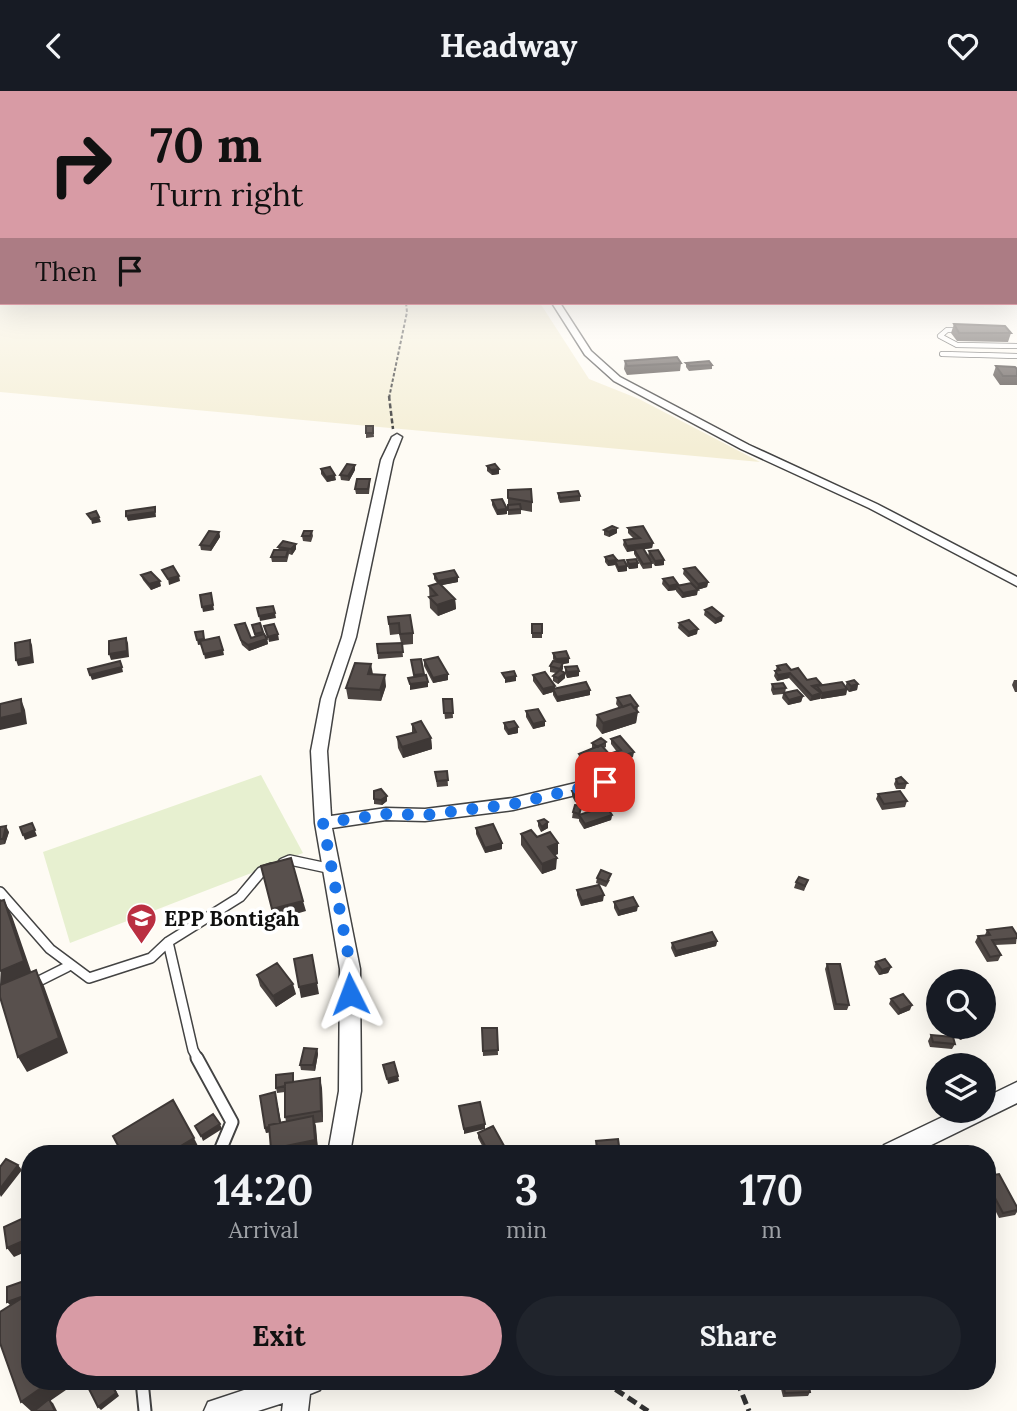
<!DOCTYPE html>
<html lang="en">
<head>
<meta charset="utf-8">
<style>
  :root { --surface:#171b24; --page:#20242c; --text:#f1f3f6; --muted:#9ea1a6; --accent:#d89ba5 }
  body { margin:0; font-family:Lora,serif; background:var(--page); color:var(--text); height:100vh; display:flex; flex-direction:column; font-size:26px; white-space:nowrap }
  * { box-sizing:border-box; margin:0 }
  p { font-size:23px; color:var(--muted) }
  .icon { flex:none; width:38px; height:38px; fill:none; stroke:currentColor; stroke-width:2; stroke-linecap:round; stroke-linejoin:round }
  .map { position:relative; flex:1; overflow:hidden }
  .sheet { position:absolute; left:21px; top:1054px; width:975px; height:245px; display:flex; flex-direction:column; background:var(--surface); border-radius:28px; box-shadow:0 7px 28px #0002 }
  .sheet>* { flex:none }
  .hud { position:absolute; left:0px; top:0px; width:1018px; height:214px; box-shadow:0 7px 28px #0002; background:#d89ba5; color:#111; overflow:hidden }
  .tools { position:absolute; left:926px; top:878px; display:grid; gap:14px }
  .tools a { display:grid; place-items:center; width:70px; height:70px; border-radius:50%; background:var(--surface); box-shadow:0 7px 28px #0002; font-size:35px }
  .pin { position:absolute; display:grid; place-items:center; width:60px; height:60px; color:#fff; margin:-30px; border-radius:14px; box-shadow:0 4px 10px #0006 }
  .me { position:absolute; width:77px; margin:-38px; rotate:357deg; stroke-linejoin:round; filter:drop-shadow(0 0 5px #0008) }
  .turn { display:flex; align-items:center; gap:24px; height:147px; padding:0 35px; font-size:32px }
  .turn .icon { width:91px; height:91px; stroke-width:2.5 }
  .turn b { display:block; font-size:49px; line-height:60px }
  .then { display:flex; align-items:center; height:66px; padding:0 35px; background:#0003; gap:14px; font-size:26px }
  .eta { display:flex; justify-content:space-evenly; align-items:center; height:119px; text-align:center }
  .eta b { font-size:42px; font-weight:700; line-height:49px }
  .primary-button { display:flex; gap:14px; margin-top:auto; padding:14px 35px }
  .primary-button a { flex:1; height:80px; border-radius:42px; background:var(--accent); color:#111; font-size:28px; font-weight:700; line-height:80px; text-align:center }
  .primary-button a+a { background:var(--page); color:var(--text) }
  header { display:flex; justify-content:space-between; align-items:center; height:91px; padding:0 35px; background:var(--surface); font-size:32px; font-weight:700 }
  .map>svg:first-child { display:block }
  .farmland { fill:#f4eed5 }
  .pitch { fill:#e7f0d0 }
  .lines { fill:none; stroke-linecap:round; stroke-linejoin:round }
  .service-far2-casing { stroke:#434343; stroke-width:6 }
  .service-far1-casing { stroke:#434343; stroke-width:12 }
  .service-casing { stroke:#434343; stroke-width:15 }
  .minor-casing { stroke:#434343; stroke-width:3 }
  .path-far2 { stroke:#323232; stroke-width:2; stroke-dasharray:3.5 2; stroke-linecap:butt }
  .path-far1 { stroke:#323232; stroke-width:2.5; stroke-dasharray:5 2.5; stroke-linecap:butt }
  .path { stroke:#323232; stroke-width:5; stroke-dasharray:10 5; stroke-linecap:butt }
  .service-far2 { stroke:#fff; stroke-width:4.5 }
  .service-far1 { stroke:#fff; stroke-width:9 }
  .service { stroke:#fff; stroke-width:11 }
  .minor { fill:#fff; fill-rule:evenodd }
  .wall { fill:#4c4542 }
  .shaded-wall { fill:#3e3836 }
  .building { fill:#58504d; stroke:#3e3836; stroke-width:2 }
  .route { stroke:#1a73e8; stroke-width:12; stroke-dasharray:0 21.6 }
  .labels { text-anchor:middle; dominant-baseline:central; stroke-width:7; stroke-linejoin:round; paint-order:stroke }
  .poi-label { font-size:21px; font-weight:bold; fill:#101010; stroke:#fff; text-anchor:start }
</style>
</head>
<body>
<header><svg class="icon" aria-label="back" viewBox="0 0 24 24"><path d="M15 5l-7 7 7 7"/></svg>Headway<svg class="icon" aria-label="heart" viewBox="0 0 24 24"><path d="M12 20l-8-8c-3-5 5-10 8-4 3-6 11-1 8 4z"/></svg></header>
<div class="map">
<svg width="1017" height="1320" viewBox="0 0 1017 1320">
  <rect width="100%" height="100%" fill="#fefbf4"/>
  <path class="farmland" d="M0,193L2,212H540L589,288L639,308L760,371L0,301Z"/>
  <path class="pitch" d="M261,684L303,762L70,852L43,761Z"/>
  <g class="lines">
    <defs>
      <path id="service-far2" d="M963,239H947L940,245L957,254L1017,255
        M942,263L1017,265"/>
      <path id="service-far1" d="M283,772L290,769L332,778
        M0,801L50,858L89,887L151,867L168,851L240,806L261,781L272,777
        M168,851L193,959L198,968
        M33,893L67,876"/>
      <path id="service" d="M197,967L232,1031L219,1062
        M142,1290L145,1320"/>
      <path id="minor" d="M552,212H560L591,260L620,286L749,354L877,413L1017,486V495L869,417L741,358L614,290L585,264Z
        M397,343L402,346L393,369L356,546L335,608L327,660L331,725L386,717L425,718L513,707L605,685L613,691L605,697L513,719L425,730L386,729L332,737L360,878L361,1000L350,1062H328L339,1000L340,878L315,732L311,660L321,608L342,546L381,369L392,346Z
        M1017,991V1012L915,1062H881L884,1054L955,1020H984V1007Z
        M271,1290H324L320,1299L310,1303L308,1320H282L283,1312L258,1320H204L208,1311Z"/>
    </defs>
    <use href="#service-far2" class="service-far2-casing"/>
    <use href="#service-far1" class="service-far1-casing"/>
    <use href="#service" class="service-casing"/>
    <use href="#minor" class="minor-casing"/>
    <path class="path-far2" d="M389,307L407,221L406,212"/>
    <path class="path-far1" d="M389,305L393,338"/>
    <path class="path" d="M603,1290L648,1320
      M737,1290L749,1320"/>
    <use href="#service-far2" class="service-far2"/>
    <use href="#service-far1" class="service-far1"/>
    <use href="#service" class="service"/>
    <use href="#minor" class="minor"/>
  </g>
  <path class="wall" d="M954,233L1011,242L1008,251L957,250L951,242Z
    M625,270L681,272L680,280L627,284L624,278Z
    M686,272L712,274V278L689,280L686,276Z
    M996,275L1017,278V294H1000L993,284Z
    M366,335H373L374,346L366,347Z
    M487,375L499,383L492,384L487,380Z
    M321,378L336,389L327,391L321,383Z
    M355,379L349,390L341,389L340,384Z
    M370,392L369,403H356L355,398Z
    M508,399L532,411V421L521,419V423L508,424Z
    M558,402L580,405V410L560,412L558,407Z
    M492,409L507,423L497,424L492,414Z
    M628,437L653,452L652,457L644,458L652,472V477L643,478L634,463V459L627,461L623,454L624,449L634,448L628,442Z
    M604,439L617,442L609,446L604,444Z
    M312,440L313,445L311,451L303,450L302,445Z
    M219,441L220,446L211,460L201,459L200,454Z
    M278,456L296,458L292,464L289,463L287,471H272L271,466L279,459Z
    M649,460L664,469V474L655,475L648,465Z
    M605,466L626,474L627,469L638,477L629,478L627,475V480L618,481L615,474L608,475L605,471Z
    M684,478L708,491L707,496L697,499V504L682,507L676,500V499L668,500L662,493L663,488L678,493V494L691,492L683,483Z
    M434,483L458,491L441,494L455,508L456,518L438,525L430,517L429,495L437,492L434,488Z
    M141,484L161,495L151,499L143,489Z
    M705,519L722,530L715,533L704,524Z
    M388,526L413,542V553L402,554L403,566L378,568L377,553L401,552L399,543L390,544Z
    M679,532L697,543L688,546L678,537Z
    M532,533H542V547H532Z
    M235,534L251,547L255,546L252,534L264,543L267,548L268,553L249,560L242,554Z
    M553,562L569,572L563,573L562,580L565,581V576L579,580V585L567,587L565,583V587L558,593L553,590V585L556,582L550,581V575L554,570L553,568Z
    M424,569L448,583V589L433,592L424,575Z
    M777,575L791,579L807,589L821,593V595L845,596L847,591L858,593L857,599L849,601L847,599L846,604L821,608L820,607L810,610L789,587L777,590L774,585Z
    M533,584L555,598L590,604L557,611L553,604V601L543,604L533,590Z
    M1014,589H1017V601H1015L1012,594Z
    M772,593L786,597L785,602L803,605L801,611L788,614L782,607L783,603L773,604L771,599Z
    M386,595L381,610L348,608L346,597Z
    M617,607L638,615L636,632L602,643L596,635L597,624L619,617L616,613Z
    M443,608H452L453,627L445,628Z
    M526,620L545,630V635L533,638L526,626Z
    M504,632L518,636V642L508,644L504,638Z
    M412,633L431,647L432,658L403,667L398,657L397,646L412,642Z
    M611,648L633,666L611,674V677L589,686L578,674L579,663L592,657V652L606,651V656L604,657L609,663L617,661L611,653Z
    M447,680L448,695L437,696L435,681Z
    M896,688L907,692L905,698H896L894,693Z
    M572,700L586,709L575,711L572,705Z
    M587,701L606,712V715L612,724L611,729L584,738L579,730V728L572,727L573,721L582,715L580,724L595,719L587,706Z
    M878,703L907,710L905,716L882,719L876,708Z
    M374,708L387,710L382,714L374,713Z
    M538,730L548,731V737L541,741L538,735Z
    M0,736L9,741L5,753L0,754Z
    M476,737L502,752V758L485,762L476,743Z
    M521,743L558,752V763L554,764L556,778L542,783L521,754Z
    M597,787L610,789L606,796L596,792Z
    M796,791L806,795L804,800L794,797Z
    M577,799L603,810L581,815L577,804Z
    M614,811L637,820L618,825L614,817Z
    M987,839L1017,844L1016,853L995,854L1001,864L998,870L987,871L975,851L978,845L985,844Z
    M717,850L716,855L675,866L671,857L672,852Z
    M876,871L891,876L888,882L879,884L874,876Z
    M827,873L849,914L847,919H834L825,878Z
    M257,884L296,903L276,916L260,895Z
    M930,903L938,907V922L927,909Z
    M891,908L910,919L898,924L889,913Z
    M950,936H971L973,939L970,945L960,949Z
    M482,937H497L498,964L483,965Z
    M931,944L955,953L952,958L930,956L928,950Z
    M317,958L318,963L315,980L301,979L300,974Z
    M293,982L294,991L322,997L323,1031L315,1032L318,1059L302,1062H272L270,1041L266,1042L265,1037L275,1001L281,1031L286,1030L285,1026V1001L277,1002L276,997Z
    M478,1042L508,1062H486L478,1047Z
    M596,1050L620,1062H595Z
    M987,1085L1017,1116V1121L1015,1124L999,1127L987,1103Z
    M779,1290H808L810,1301L808,1305L783,1306Z"/>
  <path class="shaded-wall" d="M355,374V379L349,390L348,385Z
    M499,378V383L492,384L491,379Z
    M335,384L336,389L327,391L326,386Z
    M155,416L156,426L128,430L126,425Z
    M507,418V423L497,424V419Z
    M99,426L101,431L92,433L91,428Z
    M617,437V442L609,446V441Z
    M219,441L220,446L211,460L210,455Z
    M653,452L652,457L627,461V455Z
    M296,453V458L292,464L291,458Z
    M617,469L616,473L615,470V474L608,475V470Z
    M664,469V474L655,475V470Z
    M638,472V477L629,478V473Z
    M627,475V480L618,481V476Z
    M179,485L180,490L169,494L168,488Z
    M458,486V491L438,495V490Z
    M160,490L161,495L151,499L149,493Z
    M708,491L707,496L697,499L698,493Z
    M678,493V496L677,495L676,499L668,500L669,495Z
    M698,499L697,504L682,507L683,502Z
    M211,502L214,519L203,521L202,516Z
    M455,508L456,518L438,525L437,514Z
    M275,522L276,527L260,530L259,525Z
    M723,525L722,530L715,533L716,528Z
    M698,538L697,543L688,546L689,541Z
    M278,543L279,549L269,551L268,546Z
    M126,547L128,552L129,566L111,569L109,563Z
    M204,548L205,553L198,554L197,549Z
    M267,548L268,553L249,560L248,554Z
    M30,549L32,554L34,572L18,575L16,569Z
    M223,559L224,564L205,568L204,563Z
    M569,567V572L563,573V578L560,583V578L556,574V568Z
    M371,573L373,583H368Z
    M122,576L123,581L92,589L90,584Z
    M579,580V585L567,587V581Z
    M565,582V587L558,593V587Z
    M790,582L789,587L777,590L778,584Z
    M448,583V589L433,592V587Z
    M385,584L386,595L381,610L380,599Z
    M516,585V590L505,592V587Z
    M428,591V596L410,599V593Z
    M858,593L857,599L849,601L851,595Z
    M555,595V600L553,598V601L543,604V598Z
    M847,598L846,604L821,608L822,602Z
    M590,599V604L557,611V606Z
    M821,602L820,608L810,610L812,605Z
    M803,605L801,611L788,614L789,609Z
    M21,608L25,619L27,633L0,639V627Z
    M638,621L636,632L602,643L603,632Z
    M545,630V635L533,638V633Z
    M518,636V642L508,644V639Z
    M431,647L432,658L403,667L402,656Z
    M634,661L633,666L612,674V669Z
    M612,666L611,677L589,686V675Z
    M587,703L586,709L575,711V706Z
    M387,705V710L382,714L381,709Z
    M606,712V717L596,720L597,715Z
    M612,724L611,729L584,738L585,733Z
    M548,731V737L541,741L542,736Z
    M32,732L37,745L25,749L23,744Z
    M6,735L9,741L5,753L3,748Z
    M502,752V758L485,762V757Z
    M558,752V763L548,767V756Z
    M557,767L556,778L542,783V773Z
    M604,804L603,810L581,815L582,810Z
    M4,809L12,825L33,886L0,894Z
    M303,810L306,820L275,829L272,818Z
    M638,815L637,820L618,825L619,820Z
    M717,850L716,855L675,866L676,860Z
    M312,864L319,903L301,907L299,896Z
    M891,876L888,882L879,884L882,879Z
    M36,879L44,895L68,962L27,981L18,966Z
    M293,893L296,903L276,916L273,905Z
    M912,914L910,919L898,924L900,919Z
    M973,939L970,945L960,949L963,944Z
    M317,958L318,963L315,980L313,974Z
    M398,985L399,990L388,993L387,988Z
    M320,987L322,997L323,1031L321,1020Z
    M275,1001L282,1038L266,1042L265,1037Z
    M313,1025L316,1035L318,1059L302,1062H272L271,1058Z
    M220,1033L222,1038L203,1050L201,1045Z
    M485,1033V1038L464,1043V1038Z
    M194,1047L201,1061L199,1062H169Z
    M18,1074L22,1079L1,1106L0,1104V1098Z
    M30,1147V1159L14,1166L7,1157Z
    M30,1204L11,1215L7,1211Z
    M30,1234V1258L23,1238Z
    M51,1290H79L50,1310L53,1312L57,1320H31L21,1311Z
    M110,1290H111L119,1305L101,1319L98,1316Z"/>
  <path class="building" d="M954,233L1005,235L1011,242H959Z
    M677,266L681,272L627,275L625,270Z
    M709,270L712,274L690,275L686,272Z
    M996,275L1015,276L1017,278V285H1003Z
    M366,335H373V342H366Z
    M347,373L355,374L348,385L340,384Z
    M495,373L499,378L491,379L487,375Z
    M330,376L335,384L326,386L321,378Z
    M357,388H370L368,398H355Z
    M531,398L532,411L508,407V399Z
    M578,400L580,405L560,407L558,402Z
    M502,408L507,418L497,419L492,409Z
    M520,413L521,418L508,419V414Z
    M155,416V421L126,425V420Z
    M96,420L99,426L91,428L87,423Z
    M612,435L617,437L609,441L604,439Z
    M643,435L653,452L627,455L624,449L640,447L628,437Z
    M209,440L219,441L210,455L200,454Z
    M304,440H312L310,445H302Z
    M283,450L296,453L291,458L278,456Z
    M643,457L652,472L643,473L634,458Z
    M274,459H288L286,466H271Z
    M658,459L664,469L655,470L649,460Z
    M613,464L617,469L608,470L605,466Z
    M636,468L638,472L629,473L627,469Z
    M624,469L627,475L618,476L615,470Z
    M173,475L179,485L168,488L162,479Z
    M695,476L708,491L698,493L684,478Z
    M454,479L458,486L438,490L434,483Z
    M151,481L160,490L149,493L141,484Z
    M673,486L678,493L669,495L663,488Z
    M439,492L455,508L437,514L429,506L437,504L429,495Z
    M691,492L698,499L683,502L677,495Z
    M211,502L213,514L202,516L200,504Z
    M273,515L275,522L259,525L257,517Z
    M712,516L723,525L716,528L705,519Z
    M410,524L413,542L400,543L399,532L389,533L388,526Z
    M689,529L698,538L689,541L679,532Z
    M245,532L251,547L264,543L267,548L248,554L241,549L235,534Z
    M260,532L263,541L255,543L252,534Z
    M274,533L278,543L268,546L264,535Z
    M532,533H542V542H532Z
    M203,540L204,548L197,549L195,541Z
    M219,546L223,559L204,563L200,550Z
    M126,547L127,560L109,563V550Z
    M30,549L31,566L16,569L15,552Z
    M402,552L403,561L378,562L377,553Z
    M566,560L569,567L556,568L553,562Z
    M438,566L448,583L433,587L424,569Z
    M421,568L424,583L414,584L411,569Z
    M120,570L122,576L90,584L88,578Z
    M553,570L563,572L560,578L550,575Z
    M355,572L371,573L368,583L385,584L380,599L346,597Z
    M786,573L791,579L798,577L807,589L816,587L821,593L812,595L821,602L812,605L790,582L778,584L775,580L780,579L777,575Z
    M577,575L579,580L567,581L565,576Z
    M560,579L565,582L558,587L553,585Z
    M514,580L516,585L505,587L502,582Z
    M545,581L555,595L543,598L533,584Z
    M426,584L428,591L410,593L408,587Z
    M854,589L858,593L851,595L847,591Z
    M586,591L590,599L557,606L553,598Z
    M842,591L847,598L822,602L817,595Z
    M783,592L786,597L774,598L772,593Z
    M797,599L803,605L789,609L784,602Z
    M630,604L638,615L634,617L631,613L623,616L617,607Z
    M21,608L22,622L0,627V613Z
    M443,608H452L453,622H444Z
    M631,613L638,621L603,632L597,624Z
    M538,618L545,630L533,633L526,620Z
    M421,630L431,647L402,656L397,646L416,641L412,633Z
    M514,630L518,636L508,639L504,632Z
    M620,645L634,661L612,669L609,663L621,659L611,648Z
    M601,647L606,651L598,656L592,652Z
    M601,654L612,666L589,675L579,663Z
    M447,680L448,689L437,690L435,681Z
    M901,686L907,692L898,693L896,688Z
    M583,697L587,703L575,706L572,700Z
    M381,698L387,705L381,709L374,708V700Z
    M597,698L606,712L597,715L587,701Z
    M900,700L907,710L884,713L878,703Z
    M575,714L582,715L579,723L573,721Z
    M606,715L612,724L585,733L579,724Z
    M544,728L548,731L542,736L538,730Z
    M32,732L35,739L23,744L20,736Z
    M493,733L502,752L485,757L476,737Z
    M6,735L3,748H0V736Z
    M531,739L537,746L550,741L558,752L548,756L557,767L542,773L521,743Z
    M291,767L303,810L272,818L261,775Z
    M601,779L611,783L607,791L597,787Z
    M799,786L808,789L805,795L796,791Z
    M599,794L604,804L582,810L577,799Z
    M633,806L638,815L619,820L614,811Z
    M4,809L24,870L0,880V810Z
    M1012,836L1017,844V847L992,849L1001,864L990,866L978,845L990,844L987,839Z
    M712,841L717,850L676,860L672,852Z
    M312,864L317,892L299,896L294,868Z
    M885,868L891,876L882,879L876,871Z
    M277,872L293,893L273,905L257,884Z
    M827,873H840L849,914L836,913Z
    M36,879L59,947L18,966L0,906V894Z
    M934,902L938,907V913L930,903Z
    M903,903L912,914L900,919L891,908Z
    M957,936H971L973,939L963,944Z
    M482,937H497L498,959L483,960Z
    M931,944L953,946L955,953L933,951Z
    M304,957L317,958L313,974H300Z
    M394,971L398,985L387,988L383,974Z
    M293,982V991L285,992V995L276,997V984Z
    M320,987L321,1020L285,1026V992Z
    M275,1001L280,1032L269,1034V1036L265,1037L260,1005Z
    M173,1009L194,1047L169,1062H122L113,1045Z
    M480,1011L485,1033L464,1038L459,1015Z
    M213,1023L220,1033L201,1045L195,1035Z
    M313,1025L315,1049L271,1058L269,1034Z
    M493,1035L508,1062H489L478,1042Z
    M618,1048L620,1062H598L596,1050Z
    M6,1068L18,1074L0,1098V1076Z
    M999,1083L1017,1116V1119L1003,1122L987,1092V1085Z
    M30,1124V1147L7,1157L4,1136Z
    M30,1188V1202L24,1205L7,1211V1196Z
    M30,1202V1234L23,1238L30,1258V1290H51L21,1311L0,1252V1221Z
    M89,1290H110L116,1302L98,1316L86,1292Z
    M782,1290H808L810,1301L785,1302Z
    M49,1308L55,1320H34Z"/>
  <linearGradient id="sky" x2="0" y2="1"><stop stop-color="#96c7ec"/><stop offset="0.48" stop-color="#fffdfa"/><stop offset="1" stop-color="#fffdfa" stop-opacity="0"/></linearGradient>
  <rect width="1017" height="358" fill="url(#sky)"/>
  <g class="lines">
    <path class="route" d="M350,903L351,878L323,732L386,723L425,724L513,713L605,691"/>
  </g>
  <defs>
    <symbol id="school-pin" viewBox="-11 -11 22 30"><path d="M0 17L-7.5 6A9.5 9.5 0 1 1 7.5 6Z" fill="#ba2f41" stroke="#fff"/><path d="M0-5L7-2L0 1L-7-2ZM-4 1L0 2.5L4 1V4Q0 6-4 4Z" fill="#fff"/></symbol>
  </defs>
  <g fill-rule="evenodd">
    <use href="#school-pin" x="124" y="810" width="35" height="47"/>
  </g>
  <g class="labels">
    <g class="poi-label">
      <text x="164" y="827">EPP Bontigah</text>
    </g>
  </g>
</svg>
<div class="tools">
<a><svg class="icon" aria-label="search" viewBox="0 0 24 24"><circle cx="10" cy="10" r="6"/><path d="M15 15l6 6"/></svg></a>
<a><svg class="icon" aria-label="layers" viewBox="0 0 24 24"><path d="M12 4l9 5-9 5-9-5zM3 14l9 5 9-5"/></svg></a>
</div>
<div class="pin" style="left:605px;top:691px;background:#d93025"><svg class="icon" aria-label="arrive" viewBox="0 0 24 24"><path d="M6 21V4h12l-3 4 3 4H6"/></svg></div>
<svg class="me" style="left:350px;top:903px" viewBox="-20 -20 40 40"><path d="M0-17L14 15 0 8-14 15z" fill="#1a73e8" stroke="#fff" stroke-width="4"/></svg>
<div class="hud">
<div class="turn"><svg class="icon" aria-label="right" viewBox="0 0 24 24"><path d="M7 20v-9h11M14 6l5 5-5 5"/></svg><div><b>70 m</b>Turn right</div></div>
<div class="then">Then<svg class="icon" aria-label="arrive" viewBox="0 0 24 24"><path d="M6 21V4h12l-3 4 3 4H6"/></svg></div>
</div>
<section class="sheet">
<div class="eta">
<div><b>14:20</b><p>Arrival</p></div>
<div><b>3</b><p>min</p></div>
<div><b>170</b><p>m</p></div>
</div>
<div class="primary-button"><a>Exit</a><a>Share</a></div>
</section>
</div>
</body>
</html>
